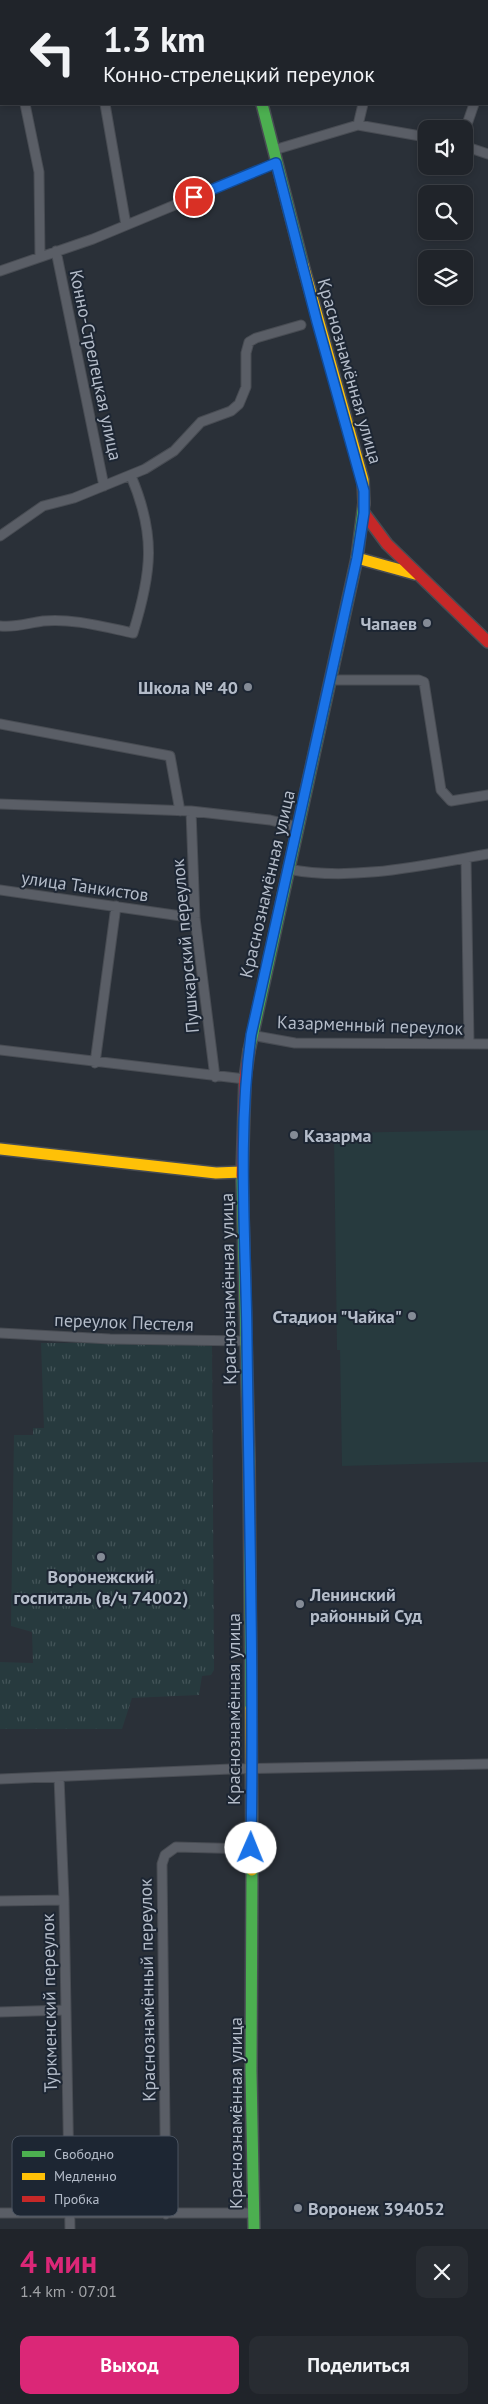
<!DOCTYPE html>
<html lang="ru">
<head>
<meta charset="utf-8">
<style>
  :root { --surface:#20242a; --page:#282c32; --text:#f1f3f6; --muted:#a2a4a8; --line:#3d4147; --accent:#db2777 }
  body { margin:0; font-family:"PT Sans",sans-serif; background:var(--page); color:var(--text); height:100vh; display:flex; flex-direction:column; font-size:19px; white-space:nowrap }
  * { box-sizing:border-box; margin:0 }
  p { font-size:16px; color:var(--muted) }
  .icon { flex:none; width:28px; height:28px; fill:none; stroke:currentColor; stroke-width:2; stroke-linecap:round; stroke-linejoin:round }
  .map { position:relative; height:2229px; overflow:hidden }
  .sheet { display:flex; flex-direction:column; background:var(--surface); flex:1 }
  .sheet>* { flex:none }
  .top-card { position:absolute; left:0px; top:0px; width:489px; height:105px; box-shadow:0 2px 8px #0003,0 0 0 1px var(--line); background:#20242a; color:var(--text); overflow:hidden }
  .fabs { position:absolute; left:418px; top:120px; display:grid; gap:10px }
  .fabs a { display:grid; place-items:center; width:55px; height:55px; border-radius:10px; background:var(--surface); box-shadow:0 2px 8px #0003,0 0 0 1px var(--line); font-size:25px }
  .pin { position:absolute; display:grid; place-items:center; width:42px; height:42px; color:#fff; margin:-21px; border:2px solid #fff; border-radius:50%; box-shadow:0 1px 5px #0007 }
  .me { position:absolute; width:55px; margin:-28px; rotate:1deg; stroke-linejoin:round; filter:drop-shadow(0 0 4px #0008) }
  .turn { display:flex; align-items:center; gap:18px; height:105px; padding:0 20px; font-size:22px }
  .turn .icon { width:65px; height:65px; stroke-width:2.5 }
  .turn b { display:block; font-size:35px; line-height:42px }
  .round { display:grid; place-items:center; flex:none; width:52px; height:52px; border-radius:10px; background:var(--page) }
  .head { display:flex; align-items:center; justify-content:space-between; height:85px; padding:0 20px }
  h1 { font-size:30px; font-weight:800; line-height:38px; color:var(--accent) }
  .primary-button { display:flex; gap:10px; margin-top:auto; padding:10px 20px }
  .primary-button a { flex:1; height:58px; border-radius:10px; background:var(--accent); color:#fff; font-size:20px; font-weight:800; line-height:58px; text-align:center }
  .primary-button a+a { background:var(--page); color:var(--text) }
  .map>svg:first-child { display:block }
  .grass { fill:#273a3e }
  .park { fill:url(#park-tufts) }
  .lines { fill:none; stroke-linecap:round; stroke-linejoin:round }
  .street-casing { stroke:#484c53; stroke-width:11 }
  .fast-casing { stroke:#484c53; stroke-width:14 }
  .slow-casing { stroke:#484c53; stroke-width:14 }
  .jam-casing { stroke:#484c53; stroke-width:14 }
  .street { stroke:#5a5e66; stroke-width:9 }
  .fast { stroke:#4caf50; stroke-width:11 }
  .slow { stroke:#ffc107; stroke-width:11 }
  .jam { stroke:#c62828; stroke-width:11 }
  .route-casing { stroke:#114b97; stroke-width:12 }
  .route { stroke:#1a73e8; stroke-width:9 }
  .poi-dot { fill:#848b96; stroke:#1d2633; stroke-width:2 }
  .labels { text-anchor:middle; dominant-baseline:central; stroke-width:4; stroke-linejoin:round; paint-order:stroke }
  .street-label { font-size:18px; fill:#b4bcc9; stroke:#1d2633 }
  .poi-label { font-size:18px; font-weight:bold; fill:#b4bcc9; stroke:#1d2633; text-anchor:end }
  .key { fill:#1d2633; stroke:#4a5360; stroke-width:1 }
  .key-label { font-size:14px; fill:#b4bcc9 }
</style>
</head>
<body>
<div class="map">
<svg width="488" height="2229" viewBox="0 0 488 2229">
  <defs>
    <pattern id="park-tufts" width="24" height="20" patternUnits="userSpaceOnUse" patternTransform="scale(1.25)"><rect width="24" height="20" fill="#273a3e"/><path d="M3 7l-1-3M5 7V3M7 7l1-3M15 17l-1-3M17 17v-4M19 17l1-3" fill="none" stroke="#445559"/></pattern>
  </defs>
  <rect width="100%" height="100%" fill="#2a3038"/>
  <path class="grass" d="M488,1130V1462L342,1466L340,1350H337L334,1137L339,1133Z"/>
  <path class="park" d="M41,1343H212L214,1670L211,1675L202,1676L199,1695L132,1698L122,1729H0V1662L33,1663L32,1632L11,1626L14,1435H33V1428H44Z"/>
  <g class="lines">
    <defs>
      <path id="street" d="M9,0V1
        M84,0V1
        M382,1L383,0
        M488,64V62
        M25,104L39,172L40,256
        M105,104L126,225
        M363,104L358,125L426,137
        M464,133L474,104
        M464,146L488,154
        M274,150L358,125
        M56,251L104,486
        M0,271L93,239L276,163
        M0,536L43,506L74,498L145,469L174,451L201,422L231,411L239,404L246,387V353L249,342L256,338L301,325
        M0,626C15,628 28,623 43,621C72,618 104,627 133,633C152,572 156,535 131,476
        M330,680H419L424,682L441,790L451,801L488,795
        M0,724L170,756L180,811
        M0,804L191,811L270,820L298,827
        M191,811L195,918L215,1077
        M466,858L469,1044
        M288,869C351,882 425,865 488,854
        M0,890L195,918
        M251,1035L295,1043L488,1044
        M0,1050L245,1079
        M95,1063L116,906
        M0,1333L110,1339L247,1341
        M59,1777L64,1900L70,2229
        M0,1779L231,1769L488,1764
        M0,1901L64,1900
        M0,2012L65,2010
        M0,2213H253
        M166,2214L162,1864L165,1855L176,1847L251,1849"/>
      <path id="fast" d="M237,0L238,1
        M262,104L303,265
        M249,1051L357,558L364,503
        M242,1176L249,1461L251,1708
        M252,1870L251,2071L254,2229"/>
      <path id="slow" d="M303,265L363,480L364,503
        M357,558L415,574
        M0,1149L216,1173L242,1172
        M251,1708L252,1870"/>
      <path id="jam" d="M364,513L387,544L488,642
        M242,1176L245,1079L249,1051"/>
    </defs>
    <use href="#street" class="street-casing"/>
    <use href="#fast" class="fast-casing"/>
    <use href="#slow" class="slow-casing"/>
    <use href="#jam" class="jam-casing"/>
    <use href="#street" class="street"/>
    <use href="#fast" class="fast"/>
    <use href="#slow" class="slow"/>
    <use href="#jam" class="jam"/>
  </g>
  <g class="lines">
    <defs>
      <path id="route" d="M194,197L276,163L317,322L364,491V513L357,558L251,1035C237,1137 246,1239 247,1341C249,1510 254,1680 251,1848"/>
    </defs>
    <use href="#route" class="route-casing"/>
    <use href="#route" class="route"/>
  </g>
  <g class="poi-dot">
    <circle cx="427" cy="623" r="5"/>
    <circle cx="248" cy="687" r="5"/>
    <circle cx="294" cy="1135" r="5"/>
    <circle cx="412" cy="1316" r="5"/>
    <circle cx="101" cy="1557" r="5"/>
    <circle cx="300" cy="1604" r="5"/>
    <circle cx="298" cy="2208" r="5"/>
  </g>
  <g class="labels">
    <g class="street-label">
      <text transform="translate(96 365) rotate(78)">Конно-Стрелецкая улица</text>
      <text transform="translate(350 371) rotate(74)">Краснознамённая улица</text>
      <text transform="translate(267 884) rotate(-77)">Краснознамённая улица</text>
      <text transform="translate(85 886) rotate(8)">улица Танкистов</text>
      <text transform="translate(185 946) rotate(-95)">Пушкарский переулок</text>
      <text transform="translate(370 1025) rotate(2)">Казарменный переулок</text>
      <text transform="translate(228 1289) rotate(-91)">Краснознамённая улица</text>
      <text transform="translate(124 1322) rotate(2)">переулок Пестеля</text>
      <text transform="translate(233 1709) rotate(-90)">Краснознамённая улица</text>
      <text transform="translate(147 1990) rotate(-91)">Краснознамённый переулок</text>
      <text transform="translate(49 2003) rotate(-91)">Туркменский переулок</text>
      <text transform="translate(235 2113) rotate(-90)">Краснознамённая улица</text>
    </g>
    <g class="poi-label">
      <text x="417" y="623">Чапаев</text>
      <text x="238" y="687">Школа № 40</text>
      <text x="304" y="1135" text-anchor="start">Казарма</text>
      <text x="402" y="1316">Стадион "Чайка"</text>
      <text x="101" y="1576" text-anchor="middle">Воронежский<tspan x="101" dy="21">госпиталь (в/ч 74002)</tspan></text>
      <text x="310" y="1594" text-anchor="start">Ленинский<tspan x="310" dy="21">районный Суд</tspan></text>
      <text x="308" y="2208" text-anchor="start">Воронеж 394052</text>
    </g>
  </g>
  <rect x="12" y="2136" width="166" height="80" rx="8" class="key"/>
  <rect x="22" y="2151" width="23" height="6" fill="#4caf50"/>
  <rect x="22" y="2173" width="23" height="7" fill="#ffc107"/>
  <rect x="22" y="2196" width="23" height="6" fill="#c62828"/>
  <g class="key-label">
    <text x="54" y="2159">Свободно</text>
    <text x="54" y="2181">Медленно</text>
    <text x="54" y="2204">Пробка</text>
  </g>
</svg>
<div class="fabs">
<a><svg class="icon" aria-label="sound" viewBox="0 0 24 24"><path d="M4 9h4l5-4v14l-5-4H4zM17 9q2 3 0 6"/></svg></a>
<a><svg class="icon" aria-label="search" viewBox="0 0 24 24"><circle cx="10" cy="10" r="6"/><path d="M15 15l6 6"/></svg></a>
<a><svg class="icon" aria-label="layers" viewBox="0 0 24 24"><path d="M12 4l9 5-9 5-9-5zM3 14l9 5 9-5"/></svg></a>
</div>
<div class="pin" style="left:194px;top:197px;background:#d93025"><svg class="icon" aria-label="arrive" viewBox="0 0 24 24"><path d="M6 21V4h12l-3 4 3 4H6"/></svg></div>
<svg class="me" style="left:251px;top:1848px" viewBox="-20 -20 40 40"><circle r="19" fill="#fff"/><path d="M0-13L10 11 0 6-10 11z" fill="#1a73e8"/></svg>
<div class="top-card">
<div class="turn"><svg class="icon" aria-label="left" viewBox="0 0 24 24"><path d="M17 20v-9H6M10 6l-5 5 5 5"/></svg><div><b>1.3 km</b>Конно-стрелецкий переулок</div></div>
</div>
</div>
<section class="sheet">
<div class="head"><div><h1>4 мин</h1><p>1.4 km · 07:01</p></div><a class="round"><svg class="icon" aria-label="close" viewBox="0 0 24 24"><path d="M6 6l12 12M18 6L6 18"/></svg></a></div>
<div class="primary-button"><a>Выход</a><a>Поделиться</a></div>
</section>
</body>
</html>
